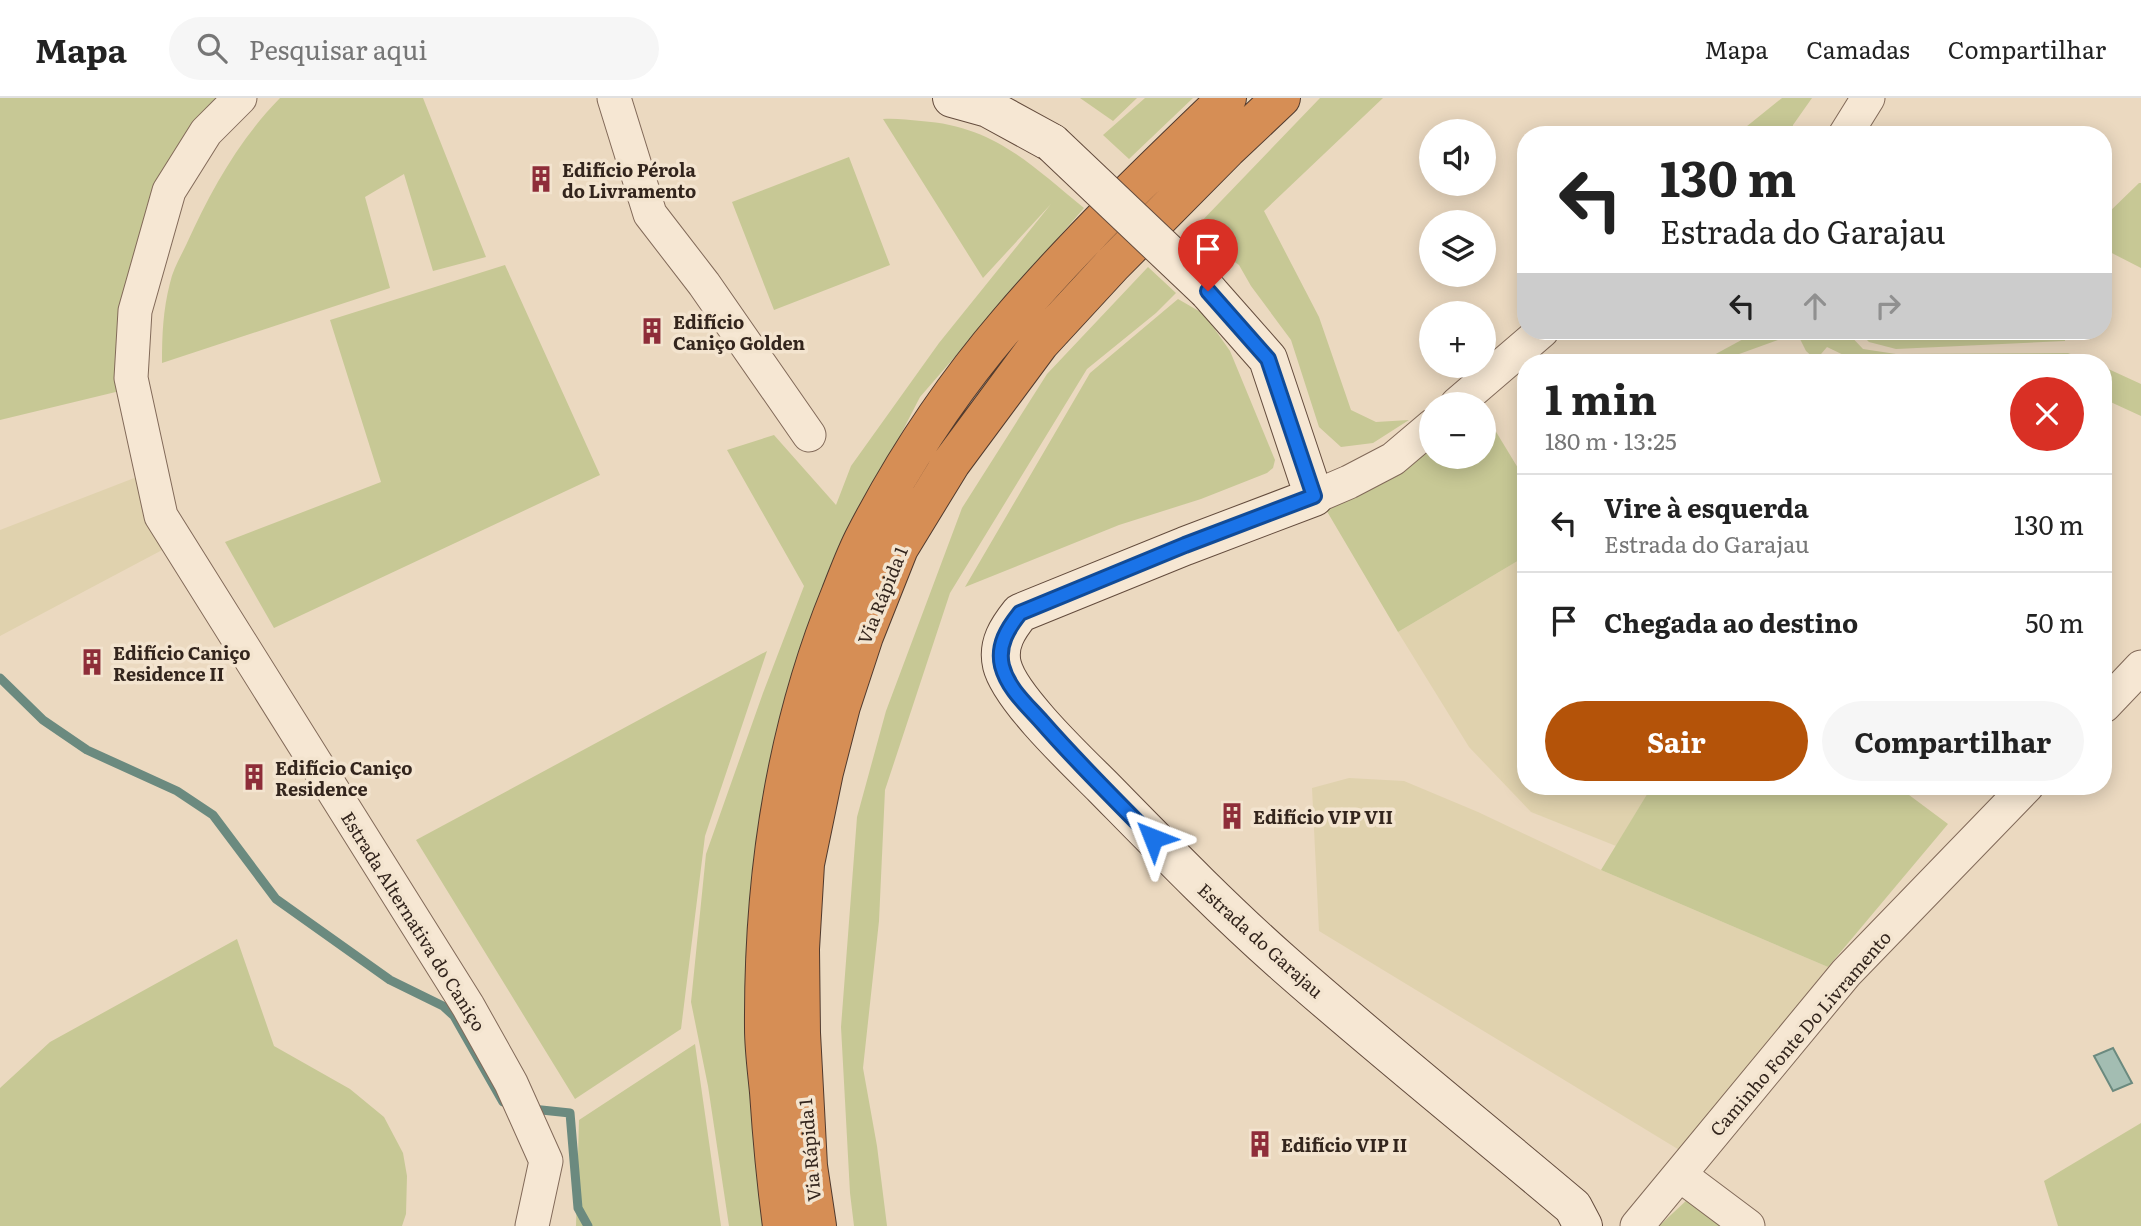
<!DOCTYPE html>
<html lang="pt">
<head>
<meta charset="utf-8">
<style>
  :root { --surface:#fff; --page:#f6f6f6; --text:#222; --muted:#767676; --line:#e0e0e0; --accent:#b45309 }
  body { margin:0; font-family:Literata,serif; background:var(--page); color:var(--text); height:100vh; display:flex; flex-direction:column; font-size:26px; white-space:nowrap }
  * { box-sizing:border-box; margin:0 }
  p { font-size:23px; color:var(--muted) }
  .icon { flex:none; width:38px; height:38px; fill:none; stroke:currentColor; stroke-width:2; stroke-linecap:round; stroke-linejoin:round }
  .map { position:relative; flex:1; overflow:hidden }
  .details { position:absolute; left:1517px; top:256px; width:595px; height:441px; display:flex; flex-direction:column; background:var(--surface); border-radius:28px; box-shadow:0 4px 18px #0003 }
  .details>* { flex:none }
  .hud { position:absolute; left:1517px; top:28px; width:595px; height:214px; border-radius:28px; box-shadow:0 4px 18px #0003; background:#fff; color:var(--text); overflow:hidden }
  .fabs { position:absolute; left:1419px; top:21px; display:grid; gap:14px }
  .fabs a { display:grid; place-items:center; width:77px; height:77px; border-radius:50%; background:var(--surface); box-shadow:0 4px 18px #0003; font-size:35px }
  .pin { position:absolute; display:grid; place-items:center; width:60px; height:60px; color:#fff; margin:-72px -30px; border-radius:50% 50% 50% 0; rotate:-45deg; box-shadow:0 0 7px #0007 }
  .pin .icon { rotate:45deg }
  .me { position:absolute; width:77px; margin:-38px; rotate:315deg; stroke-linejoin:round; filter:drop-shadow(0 0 5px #0008) }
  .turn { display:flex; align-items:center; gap:24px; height:147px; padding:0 28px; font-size:32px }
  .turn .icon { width:91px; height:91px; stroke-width:2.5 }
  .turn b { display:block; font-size:49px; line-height:60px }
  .lanes { display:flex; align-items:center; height:66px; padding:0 28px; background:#0003; justify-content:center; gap:35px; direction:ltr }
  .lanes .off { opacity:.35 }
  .round { display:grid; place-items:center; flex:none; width:74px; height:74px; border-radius:37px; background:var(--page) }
  .headline { display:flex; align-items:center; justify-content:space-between; height:119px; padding:0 28px }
  h1 { font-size:42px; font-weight:700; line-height:52px }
  .primary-button { display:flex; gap:14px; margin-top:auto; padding:14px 28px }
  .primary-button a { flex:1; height:80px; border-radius:42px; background:var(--accent); color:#fff; font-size:28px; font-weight:700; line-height:80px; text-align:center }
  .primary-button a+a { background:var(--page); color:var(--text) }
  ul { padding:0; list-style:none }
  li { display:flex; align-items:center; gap:21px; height:98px; padding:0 28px; border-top:2px solid var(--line) }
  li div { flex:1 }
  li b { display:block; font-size:26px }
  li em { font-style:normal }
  header { display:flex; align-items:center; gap:42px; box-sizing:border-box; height:98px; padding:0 35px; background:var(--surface); border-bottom:2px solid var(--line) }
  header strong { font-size:33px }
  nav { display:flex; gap:38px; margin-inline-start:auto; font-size:24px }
  .search { width:490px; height:63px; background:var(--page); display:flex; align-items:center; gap:18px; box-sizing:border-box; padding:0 24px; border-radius:38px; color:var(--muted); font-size:26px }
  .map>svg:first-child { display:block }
  .farmland { fill:#e0d2ae }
  .green { fill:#c7c895 }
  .water { fill:#a3bdb2; stroke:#6b8a7f; stroke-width:2 }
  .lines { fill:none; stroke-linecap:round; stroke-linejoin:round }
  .stream { stroke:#6b8a7f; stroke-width:9 }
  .street-casing { stroke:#826a59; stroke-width:35 }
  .secondary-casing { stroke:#644c3d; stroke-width:40 }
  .highway-casing { stroke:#503a2e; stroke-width:40 }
  .street { stroke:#f6e7d3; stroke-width:33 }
  .secondary { stroke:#f6e7d3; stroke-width:38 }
  .highway { stroke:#d68e55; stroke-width:38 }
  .secondary-bridge-casing { stroke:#644c3d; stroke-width:40; stroke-linecap:butt }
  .secondary-bridge { stroke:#f6e7d3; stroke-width:38 }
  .route-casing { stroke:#114b97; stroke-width:18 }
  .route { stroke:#1a73e8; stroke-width:12 }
  .labels { text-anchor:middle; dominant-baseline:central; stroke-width:7; stroke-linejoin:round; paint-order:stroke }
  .poi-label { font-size:18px; font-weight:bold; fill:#33251d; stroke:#f3e4cf; text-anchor:start }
  .street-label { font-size:18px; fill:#33251d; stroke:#f3e4cf }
</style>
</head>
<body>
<header>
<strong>Mapa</strong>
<div class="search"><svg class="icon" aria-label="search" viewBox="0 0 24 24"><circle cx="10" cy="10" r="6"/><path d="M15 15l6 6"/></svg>Pesquisar aqui</div>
<nav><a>Mapa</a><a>Camadas</a><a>Compartilhar</a></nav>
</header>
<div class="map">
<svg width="2141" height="1128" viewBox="0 0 2141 1128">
  <rect width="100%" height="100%" fill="#ebd9c0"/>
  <path class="farmland" d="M142,377L166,450L0,538V432Z
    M1526,458V688H1652L1616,748L1531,714L1469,649L1398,534Z
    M1349,680L1404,683L1478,714L1601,772L1828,869L1681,1053L1319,833L1312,690Z"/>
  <path class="green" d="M0,0H222L178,48L147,107L124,292L0,322Z
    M280,0H423L486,159L433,173L404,76L365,99L390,190L162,265C162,237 163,212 170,185C173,171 181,158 187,145C211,92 239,42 280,0Z
    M1080,0H1137L1113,23Z
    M1145,0H1193L1129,61L1103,37Z
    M1320,0H1383L1264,113L1319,219L1351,312L1376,324L1409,322L1373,345L1341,349L1319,329L1291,242L1251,188L1239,167L1222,155L1196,129Z
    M1782,0H1812L1793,27L1792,37H1736Z
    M883,21C895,20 908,22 921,23C994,28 1030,66 1084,110L920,299L846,443L770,1128H729L708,988L691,904L706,756L763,595L804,488L727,352L774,337L836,407L851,368L939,245L1051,106L983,180Z
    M849,59L890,167L774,212L732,104Z
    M2139,85H2141V170L2104,151V119Z
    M505,167L600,377L274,530L225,444L381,384L330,222Z
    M1148,169L1176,195L1156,215L1087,271L950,495L885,692L879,823L863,970L877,1048L887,1128H854L850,1095L841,929L857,719L886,613L962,410L1047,276Z
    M1178,201L1204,216L1230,253L1275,362L1273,370L1267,375L1201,401L1119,427L965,489L1090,275Z
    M1758,233H1846L1863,251L1896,256L2068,255L2092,264H1858L1827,249L1816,262L1806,253L1797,235L1717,264H1701Z
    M1858,233H2065V243L1896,251L1869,244Z
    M2104,269L2141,286V318L2104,301Z
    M1484,314L1521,375L1526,373V458L1398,534L1325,410L1431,346L1432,359H1484Z
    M767,553L705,738L681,931L575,1001L416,742Z
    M1652,688H1897L1948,726L1828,869L1601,772Z
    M237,841L274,948L350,991L384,1019L403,1055L407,1078L406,1116L402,1128H0V990L50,944Z
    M695,946L721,1128H576L579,1022Z
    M2141,1025V1128H2058L2044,1083Z
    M1688,1101L1727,1128H1659Z"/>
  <path class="water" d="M2113,950L2132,985L2113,993L2094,958Z"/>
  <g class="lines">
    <path class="stream" d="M0,580L43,622L87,652L177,693L213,717L276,801L390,882L443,908L454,918L503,1004
      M532,1011L570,1015L578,1110L588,1128"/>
    <defs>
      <path id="street" d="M240,0L206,34L169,93L135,213L131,280L161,418L468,908L511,985L546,1063L532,1128
        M614,0L650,116L704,186L809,337
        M1845,37L1868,0
        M1457,306L1542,233
        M1314,399L1349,384L1393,361L1432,328
        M2104,608L2141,569
        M1680,1077L1748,1128
        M1637,1128L1846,875L2027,688"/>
      <path id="secondary" d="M952,0L988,10L1052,45
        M1208,193L1268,261L1314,399L1185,448L1020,515C1008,530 997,546 1002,567C1010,600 1077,663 1103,689C1161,748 1219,808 1281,863C1376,947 1476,1027 1573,1109L1583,1128"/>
      <path id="highway" d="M782,1128C776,1083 772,1039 769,994C767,973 764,951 764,930C763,782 784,634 840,497C848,477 855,457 865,438C904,363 953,289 1008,225C1076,145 1152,72 1227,0
        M817,1128L808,1068L801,935L800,851L805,766L824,674L841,608L864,538L899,450L951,365L1040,245L1112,167L1227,51L1281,0"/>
    </defs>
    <use href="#street" class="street-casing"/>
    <use href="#secondary" class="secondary-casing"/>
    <use href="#highway" class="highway-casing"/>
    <use href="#street" class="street"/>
    <use href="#secondary" class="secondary"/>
    <use href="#highway" class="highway"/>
    <defs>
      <path id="secondary-bridge" d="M1052,45L1208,193"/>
    </defs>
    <use href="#secondary-bridge" class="secondary-bridge-casing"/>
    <use href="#secondary-bridge" class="secondary-bridge"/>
  </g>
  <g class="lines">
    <defs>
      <path id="route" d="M1153,740C1115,702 1077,664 1042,624C1027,607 1008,591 1002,568C997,547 1008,530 1020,515L1185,447L1314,398L1268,261L1208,193"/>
    </defs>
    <use href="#route" class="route-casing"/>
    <use href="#route" class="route"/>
  </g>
  <defs>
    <symbol id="building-bare" viewBox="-9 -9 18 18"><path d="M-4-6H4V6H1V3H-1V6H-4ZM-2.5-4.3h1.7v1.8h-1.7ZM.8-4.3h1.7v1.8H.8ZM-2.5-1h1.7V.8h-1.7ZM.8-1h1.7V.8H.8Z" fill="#8e2d39" stroke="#f3e4cf" stroke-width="2.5" paint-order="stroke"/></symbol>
  </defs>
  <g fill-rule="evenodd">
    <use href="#building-bare" x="522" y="62" width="38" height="38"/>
    <use href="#building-bare" x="633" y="214" width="38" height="38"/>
    <use href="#building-bare" x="73" y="545" width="38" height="38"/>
    <use href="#building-bare" x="235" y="660" width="38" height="38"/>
    <use href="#building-bare" x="1213" y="699" width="38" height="38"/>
    <use href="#building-bare" x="1241" y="1027" width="38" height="38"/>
  </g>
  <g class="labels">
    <g class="poi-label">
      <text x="562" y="71">Edifício Pérola<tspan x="562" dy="21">do Livramento</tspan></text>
      <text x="673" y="223">Edifício<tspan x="673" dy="21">Caniço Golden</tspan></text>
      <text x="113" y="554">Edifício Caniço<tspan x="113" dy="21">Residence II</tspan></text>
      <text x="275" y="669">Edifício Caniço<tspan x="275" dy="21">Residence</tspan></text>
      <text x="1253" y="718">Edifício VIP VII</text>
      <text x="1281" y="1046">Edifício VIP II</text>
    </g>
    <g class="street-label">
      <text transform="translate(882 497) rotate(-68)">Via Rápida 1</text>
      <text transform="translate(414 823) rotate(58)">Estrada Alternativa do Caniço</text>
      <text transform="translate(1261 842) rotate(42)">Estrada do Garajau</text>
      <text transform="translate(1800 935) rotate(-49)">Caminho Fonte Do Livramento</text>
      <text transform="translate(809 1052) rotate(-95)">Via Rápida 1</text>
    </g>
  </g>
</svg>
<div class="fabs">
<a><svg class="icon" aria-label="sound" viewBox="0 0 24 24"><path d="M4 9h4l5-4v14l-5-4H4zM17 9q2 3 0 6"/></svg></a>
<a><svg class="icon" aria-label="layers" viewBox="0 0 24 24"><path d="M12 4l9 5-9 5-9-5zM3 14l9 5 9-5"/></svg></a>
<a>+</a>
<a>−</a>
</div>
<div class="pin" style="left:1208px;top:193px;background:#d93025"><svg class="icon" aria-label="arrive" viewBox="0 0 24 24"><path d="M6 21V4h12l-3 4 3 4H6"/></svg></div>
<svg class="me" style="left:1153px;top:740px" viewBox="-20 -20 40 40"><path d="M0-17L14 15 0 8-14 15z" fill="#1a73e8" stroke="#fff" stroke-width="4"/></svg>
<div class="hud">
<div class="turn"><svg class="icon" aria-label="left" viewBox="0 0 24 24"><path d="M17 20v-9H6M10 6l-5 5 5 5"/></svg><div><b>130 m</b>Estrada do Garajau</div></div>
<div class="lanes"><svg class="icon" aria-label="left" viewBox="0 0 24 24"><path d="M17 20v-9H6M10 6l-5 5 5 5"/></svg><svg class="icon off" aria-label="ahead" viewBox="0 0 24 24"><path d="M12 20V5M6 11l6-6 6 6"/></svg><svg class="icon off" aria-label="right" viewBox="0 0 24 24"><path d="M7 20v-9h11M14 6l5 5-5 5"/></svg></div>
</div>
<section class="details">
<div class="headline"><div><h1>1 min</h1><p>180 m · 13:25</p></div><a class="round" style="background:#d93025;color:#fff"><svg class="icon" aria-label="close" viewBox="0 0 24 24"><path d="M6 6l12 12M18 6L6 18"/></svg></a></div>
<ul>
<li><svg class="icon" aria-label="left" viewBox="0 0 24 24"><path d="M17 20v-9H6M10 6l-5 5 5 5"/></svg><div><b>Vire à esquerda</b><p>Estrada do Garajau</p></div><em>130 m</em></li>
<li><svg class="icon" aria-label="arrive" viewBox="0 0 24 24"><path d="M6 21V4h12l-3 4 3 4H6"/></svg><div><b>Chegada ao destino</b></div><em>50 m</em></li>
</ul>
<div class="primary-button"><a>Sair</a><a>Compartilhar</a></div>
</section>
</div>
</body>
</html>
